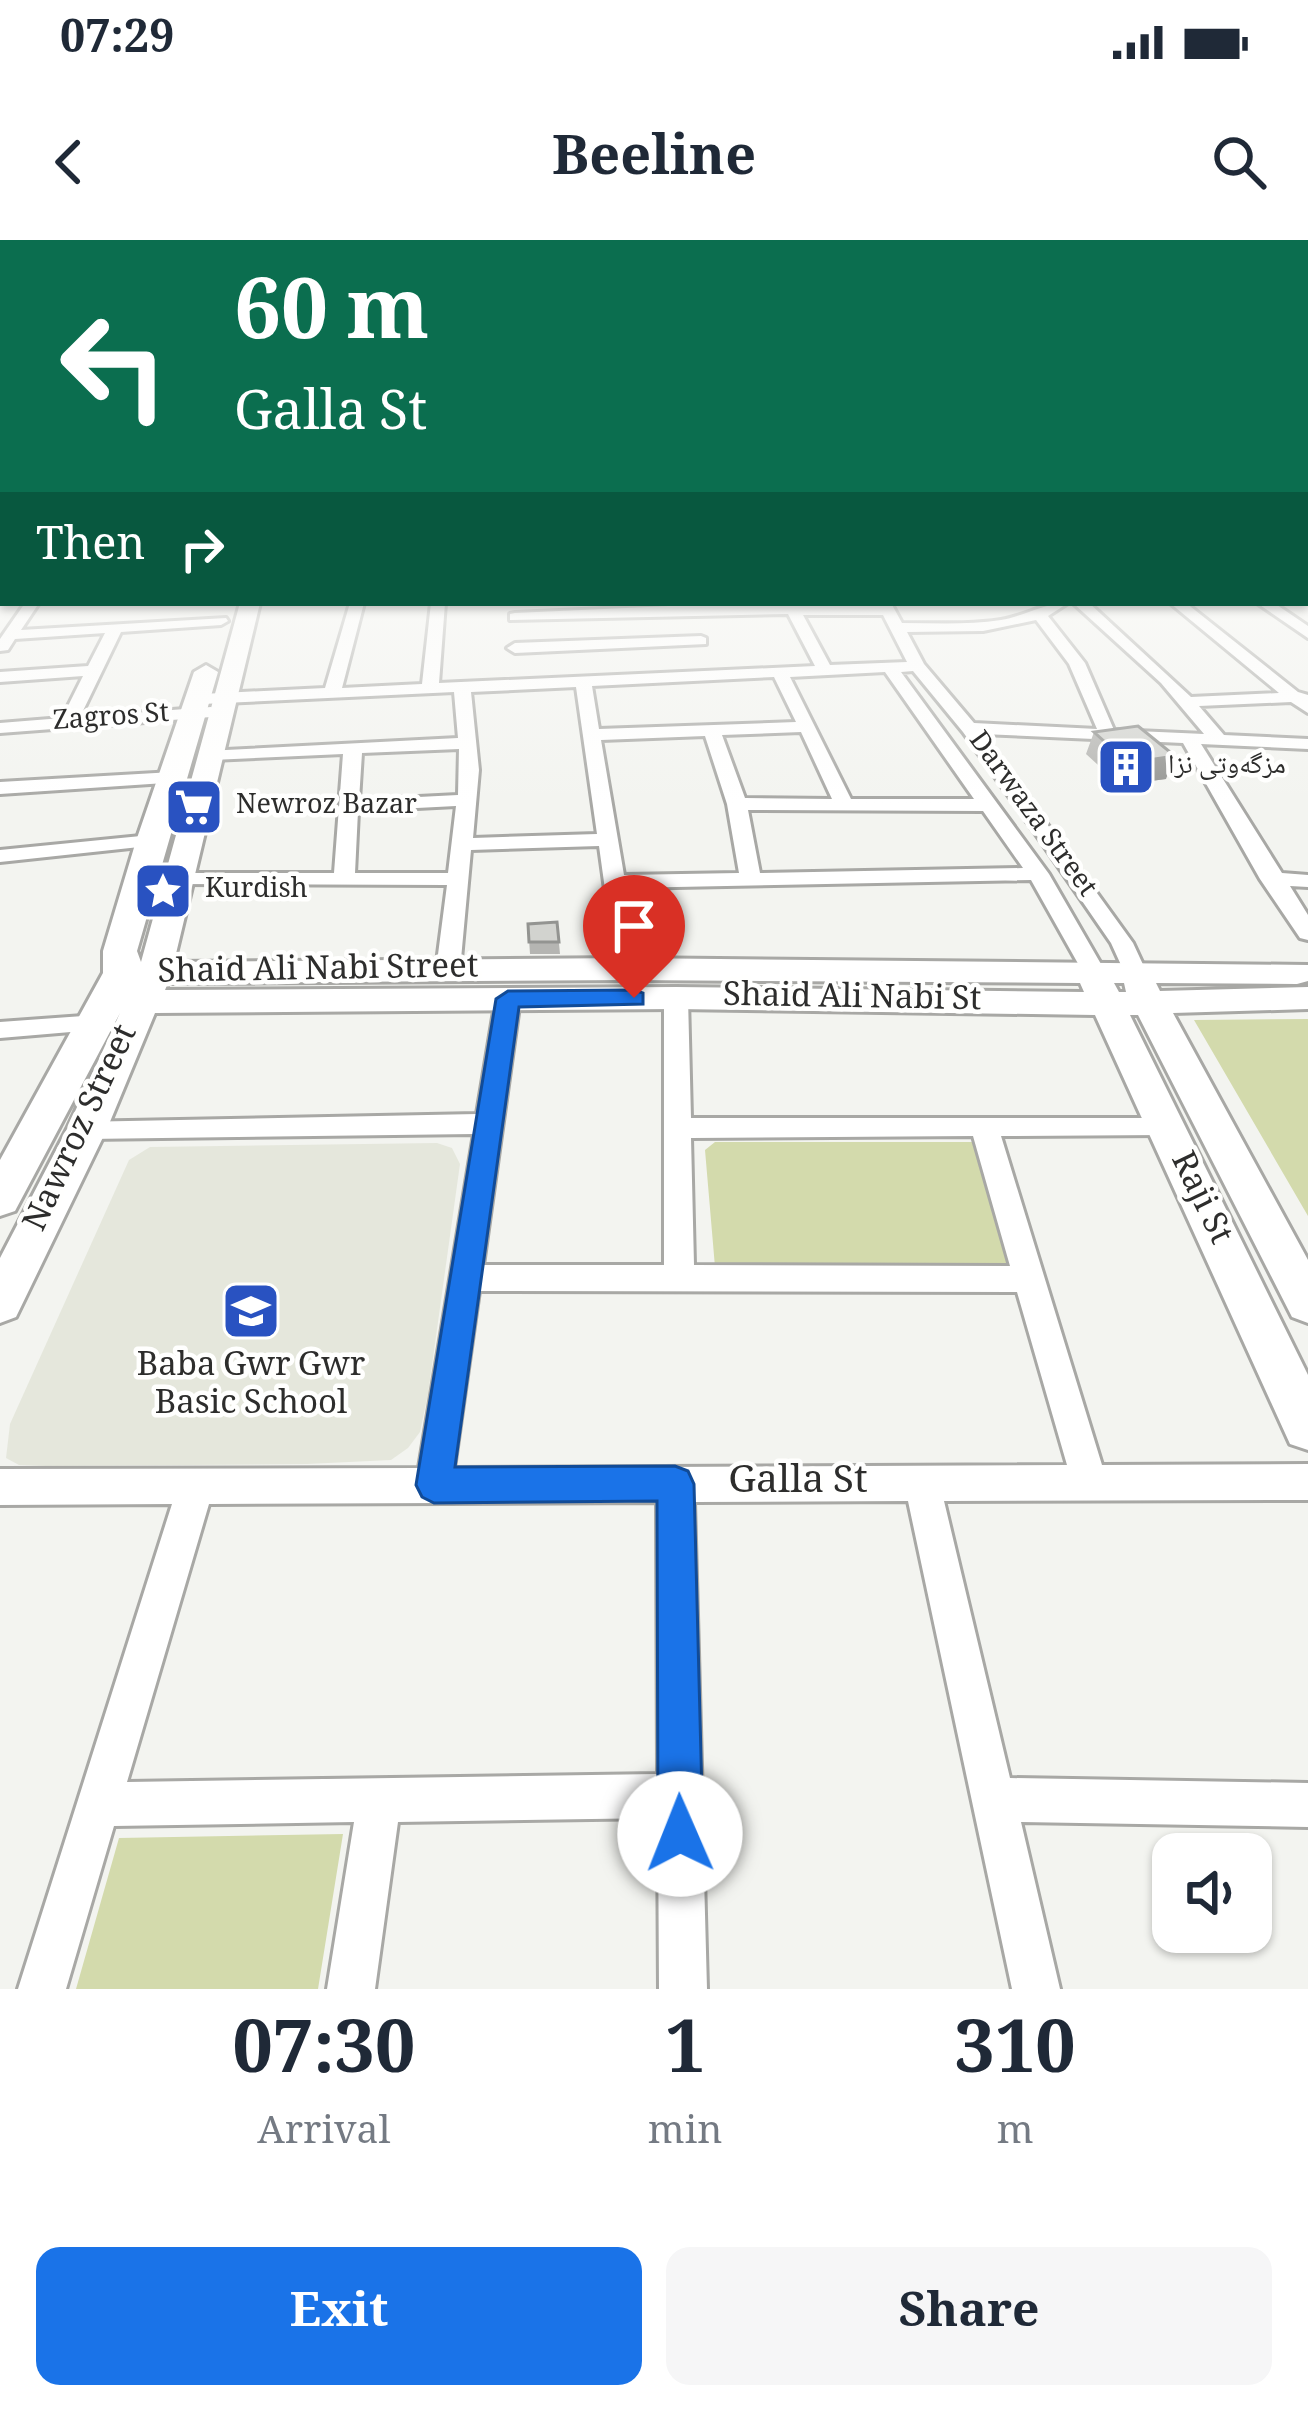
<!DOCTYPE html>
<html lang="en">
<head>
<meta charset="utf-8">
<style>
  :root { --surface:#fff; --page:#f6f6f7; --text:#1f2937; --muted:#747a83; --accent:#1a73e8 }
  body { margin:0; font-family:Georgia,"Noto Naskh Arabic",serif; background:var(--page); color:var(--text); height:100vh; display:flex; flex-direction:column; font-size:45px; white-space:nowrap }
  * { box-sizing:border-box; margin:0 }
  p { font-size:39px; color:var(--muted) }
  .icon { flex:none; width:66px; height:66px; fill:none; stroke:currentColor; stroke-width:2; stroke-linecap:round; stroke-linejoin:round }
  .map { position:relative; height:1749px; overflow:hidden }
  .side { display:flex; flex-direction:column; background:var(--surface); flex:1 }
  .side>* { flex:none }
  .top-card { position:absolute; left:0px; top:0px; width:1308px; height:366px; box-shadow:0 3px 9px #0004; background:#0b6e4f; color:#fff; overflow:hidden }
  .controls { position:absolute; left:1152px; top:1593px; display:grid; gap:24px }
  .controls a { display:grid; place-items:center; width:120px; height:120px; border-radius:24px; background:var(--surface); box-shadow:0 3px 9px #0004; font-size:60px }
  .pin { position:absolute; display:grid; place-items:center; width:102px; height:102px; color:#fff; margin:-123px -51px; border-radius:50% 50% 50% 0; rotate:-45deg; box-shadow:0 0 12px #0007 }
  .pin .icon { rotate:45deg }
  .me { position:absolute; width:132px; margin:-66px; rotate:359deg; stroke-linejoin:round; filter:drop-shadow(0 0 9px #0008) }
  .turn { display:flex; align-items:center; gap:42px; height:252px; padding:0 36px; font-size:54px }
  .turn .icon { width:156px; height:156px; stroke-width:2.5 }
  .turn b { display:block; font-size:84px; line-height:102px }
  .then { display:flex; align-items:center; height:114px; padding:0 36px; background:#0003; gap:24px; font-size:45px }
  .eta { display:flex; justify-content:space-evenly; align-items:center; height:204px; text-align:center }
  .eta b { font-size:72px; font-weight:700; line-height:84px }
  .primary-button { display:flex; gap:24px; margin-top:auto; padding:24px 36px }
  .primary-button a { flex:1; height:138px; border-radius:24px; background:var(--accent); color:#fff; font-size:48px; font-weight:700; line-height:138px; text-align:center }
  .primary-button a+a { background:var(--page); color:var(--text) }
  .status { display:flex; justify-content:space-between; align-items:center; height:84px; padding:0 60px; background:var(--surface); direction:ltr }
  .status svg { height:33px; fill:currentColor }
  header { display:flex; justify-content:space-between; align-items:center; height:156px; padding:0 36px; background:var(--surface); font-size:54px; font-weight:700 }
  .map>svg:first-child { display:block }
  .built { fill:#e5e7dc }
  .green { fill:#d3daac }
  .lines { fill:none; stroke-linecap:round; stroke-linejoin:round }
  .street-casing { stroke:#a8a8a5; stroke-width:6 }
  .secondary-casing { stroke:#a8a8a5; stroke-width:6 }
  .highway-casing { stroke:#6a7135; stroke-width:6 }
  .street { fill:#fff; fill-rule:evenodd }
  .secondary { fill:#fff; fill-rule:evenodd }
  .highway { fill:#8b953a; fill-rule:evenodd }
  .wall { fill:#b5b5b2 }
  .shaded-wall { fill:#939491 }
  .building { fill:#d2d3cf; stroke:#939491; stroke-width:3 }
  .route { fill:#1a73e8; stroke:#114b97; stroke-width:3 }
  .labels { text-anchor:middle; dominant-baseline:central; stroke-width:9; stroke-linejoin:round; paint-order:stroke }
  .far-street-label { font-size:27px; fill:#2d2d2c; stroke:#fffffe }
  .far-poi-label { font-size:27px; fill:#2d2d2c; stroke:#fffffe; text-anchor:start }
  .street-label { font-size:33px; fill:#2d2d2c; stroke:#fffffe }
  .poi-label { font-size:33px; fill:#2d2d2c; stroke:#fffffe }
  .near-street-label { font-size:39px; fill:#2d2d2c; stroke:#fffffe }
</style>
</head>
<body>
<div class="status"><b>07:29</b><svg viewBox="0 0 49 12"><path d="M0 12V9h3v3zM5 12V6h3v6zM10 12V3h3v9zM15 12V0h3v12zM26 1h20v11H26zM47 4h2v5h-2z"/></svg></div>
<header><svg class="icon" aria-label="back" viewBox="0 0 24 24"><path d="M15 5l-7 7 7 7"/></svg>Beeline<svg class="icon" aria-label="search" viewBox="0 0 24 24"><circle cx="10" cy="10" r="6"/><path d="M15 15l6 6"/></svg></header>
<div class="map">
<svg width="1308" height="1749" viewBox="0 0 1308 1749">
  <rect width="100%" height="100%" fill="#f3f4f0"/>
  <path class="built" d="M437,903L452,908L460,924L428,1154L420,1192L408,1208L391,1220L307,1224L46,1226L19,1225L6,1218L10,1184L129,920L150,907Z"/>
  <path class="green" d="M1308,779V976L1194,780Z
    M715,902H974L1012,1024L715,1027L705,910Z
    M343,1594L318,1749H76L119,1598Z"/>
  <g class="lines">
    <defs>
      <path id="street" d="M0,326H3V334H0Z
        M1305,336H1308V344H1305Z
        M0,353H3V361H0Z
        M25,363H39L21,390L226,378L228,381L221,385L121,392L80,477L211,467L220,472L211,477L0,493V483L62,478L83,436L0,442V432L88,426L105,393L15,399L8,410L0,411V399Z
        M350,363H364L342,448L422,444L431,363H445L439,443L815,426L788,374L510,380V374L515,373L692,365L879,366L877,363H891L902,383C935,383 969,385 1001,380C1025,376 1044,363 1068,363L1048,376L1085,423L1114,490L1204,494L1161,443L1073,363H1089L1191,457L1279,453L1170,363H1186L1298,452L1308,455V473L1291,462L1199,466L1224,495L1308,499V509L1201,504L1282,633L1308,635V647L1290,646L1308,675V700L1300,698L1260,639L1183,503L982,494L1133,703L1146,731L1134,738L1126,736L1111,703L1040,600L963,492L913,431L901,432L1049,634L1105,731L1101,736H1085L1031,640L626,648L640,729L628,736L616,729L599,606L471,610L460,730L448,737L436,730L447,645L168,644V634L176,633H334L343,514L212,520L206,519V511L458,498L454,452L202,464L194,459L202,454L325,448ZM803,375H883L907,422L830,425ZM1036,380L1069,424L1097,489L974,483L924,424L907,392L983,391ZM885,432L974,559H851L790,437ZM774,437L796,482L599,489L592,446ZM576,447L597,594L473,598L479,530L471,452ZM801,492L832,559L745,558L722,495ZM705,496L727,564L739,633L624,635L601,500ZM459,509L458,555L359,560L362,513ZM456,566L448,633H355L358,571ZM748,570L983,571L1023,628L760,633Z
        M1257,363H1274L1308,386V398Z
        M701,396L706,398V404L515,413L507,408L515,403Z
        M173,532L180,534V542L0,554V542Z
        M151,595L158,597V605L0,622V610Z
        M676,750L688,758L691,878H1173L1177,885L1173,892L1163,895L1001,896L1102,1225L1308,1224V1260L944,1261L1010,1538L1308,1543V1587L1021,1582L1060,1749H1012L908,1261L694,1262L707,1749H659L658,1578L398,1582L375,1749H327L354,1582L114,1586L66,1749H18L172,1264L0,1265V1229L419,1228L474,894L87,899L77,896L73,889L77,882L477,874L496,759L508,751L520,759L483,1025H664V758ZM973,896L1010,1026L694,1025L691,898ZM479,1051L1017,1052L1067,1225L454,1228ZM657,1262L658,1534L127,1542L209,1264Z
        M97,775L106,777L109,783L106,789L0,798V782Z"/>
      <path id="secondary" d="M240,363H260L174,722L628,718L1308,725V741L1297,744L1156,743L1160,751L1308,747V769L1173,773L1308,1020V1083L1292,1077L1138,775H1130L1308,1135V1210L1290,1204L1095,775L676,769L155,773L107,889L16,1077L0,1083V1018L67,889L120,773L15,971L0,976V920L103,733V711L136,601L194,432L206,425L218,432L137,711L141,722ZM628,740L1080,743L1084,752L676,747L165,750L168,743ZM1114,743H1124L1126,752H1119Z"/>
      <path id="highway" d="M1305,318H1308V327L1305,326Z"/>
    </defs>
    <use href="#street" class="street-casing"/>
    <use href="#secondary" class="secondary-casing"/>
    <use href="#highway" class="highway-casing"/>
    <use href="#street" class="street"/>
    <use href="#secondary" class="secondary"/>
    <use href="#highway" class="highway"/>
  </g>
  <path class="wall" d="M1094,492L1166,539L1120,545L1086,514Z
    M557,682L560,714H530L528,684Z"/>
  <path class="shaded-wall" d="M1175,516L1166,539L1120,545L1128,523Z"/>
  <path class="building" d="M1138,486L1175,516L1128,523L1094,492Z
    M557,682L559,702H529L528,684Z"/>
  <linearGradient id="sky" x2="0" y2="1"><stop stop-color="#90b4bc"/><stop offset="0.56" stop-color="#fafaf8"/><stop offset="1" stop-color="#fafaf8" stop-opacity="0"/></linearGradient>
  <rect width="1308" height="563" fill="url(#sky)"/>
  <path class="route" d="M634,750L643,753V764L519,767L455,1227L675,1226L688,1231L694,1244L703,1594L696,1610L680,1617L664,1610L658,1594L657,1261L434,1263L422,1257L416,1245L496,759L508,751Z"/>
  <defs>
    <symbol id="building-square" viewBox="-11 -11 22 22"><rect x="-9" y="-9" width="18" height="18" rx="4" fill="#2952c1" stroke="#fffffe"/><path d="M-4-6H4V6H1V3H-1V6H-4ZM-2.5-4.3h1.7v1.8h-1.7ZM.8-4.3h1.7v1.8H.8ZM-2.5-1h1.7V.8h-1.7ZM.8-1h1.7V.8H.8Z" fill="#fff"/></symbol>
    <symbol id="supermarket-square" viewBox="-11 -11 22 22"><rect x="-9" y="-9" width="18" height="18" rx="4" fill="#2952c1" stroke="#fffffe"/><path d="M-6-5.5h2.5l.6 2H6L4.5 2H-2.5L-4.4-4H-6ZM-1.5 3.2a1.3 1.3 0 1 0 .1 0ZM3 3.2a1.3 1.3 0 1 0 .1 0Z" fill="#fff"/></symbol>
    <symbol id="sight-square" viewBox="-11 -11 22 22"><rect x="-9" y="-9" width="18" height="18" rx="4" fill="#2952c1" stroke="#fffffe"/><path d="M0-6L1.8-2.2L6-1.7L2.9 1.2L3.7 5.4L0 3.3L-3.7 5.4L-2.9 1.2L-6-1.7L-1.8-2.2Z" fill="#fff"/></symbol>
    <symbol id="school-square" viewBox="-11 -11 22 22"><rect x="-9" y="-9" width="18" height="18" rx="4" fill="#2952c1" stroke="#fffffe"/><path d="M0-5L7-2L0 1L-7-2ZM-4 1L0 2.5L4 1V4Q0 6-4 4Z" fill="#fff"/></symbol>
  </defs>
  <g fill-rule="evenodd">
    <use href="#building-square" x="1093" y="494" width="66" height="66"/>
    <use href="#supermarket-square" x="161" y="534" width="66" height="66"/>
    <use href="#sight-square" x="130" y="618" width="66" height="66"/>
    <use href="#school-square" x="218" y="1038" width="66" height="66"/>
  </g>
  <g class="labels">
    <g class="far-street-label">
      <text transform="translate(111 479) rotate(-4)">Zagros St</text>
      <text transform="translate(1031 575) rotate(54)">Darwaza Street</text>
    </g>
    <g class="far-poi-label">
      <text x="1168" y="527">مزگەوتی نزا</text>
      <text x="236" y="567">Newroz Bazar</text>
      <text x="205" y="651">Kurdish</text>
    </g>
    <g class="street-label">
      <text transform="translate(318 732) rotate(-1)">Shaid Ali Nabi Street</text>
      <text transform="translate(852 760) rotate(1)">Shaid Ali Nabi St</text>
      <text transform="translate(83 889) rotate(-65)">Nawroz Street</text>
      <text transform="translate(1199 959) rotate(64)">Raji St</text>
    </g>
    <g class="poi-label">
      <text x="251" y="1128">Baba Gwr Gwr<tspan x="251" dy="38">Basic School</tspan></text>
    </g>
    <g class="near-street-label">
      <text x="798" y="1243">Galla St</text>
    </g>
  </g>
</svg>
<div class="controls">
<a><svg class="icon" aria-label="sound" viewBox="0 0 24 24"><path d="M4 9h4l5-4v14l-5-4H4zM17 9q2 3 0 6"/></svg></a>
</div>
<div class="pin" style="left:634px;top:758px;background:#d93025"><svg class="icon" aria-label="arrive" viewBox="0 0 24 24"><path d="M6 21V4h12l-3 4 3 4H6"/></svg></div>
<svg class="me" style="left:680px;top:1594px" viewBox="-20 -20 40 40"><circle r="19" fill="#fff"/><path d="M0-13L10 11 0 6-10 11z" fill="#1a73e8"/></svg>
<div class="top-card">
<div class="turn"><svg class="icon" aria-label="left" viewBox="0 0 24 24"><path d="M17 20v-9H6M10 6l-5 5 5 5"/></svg><div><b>60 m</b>Galla St</div></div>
<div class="then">Then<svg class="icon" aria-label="right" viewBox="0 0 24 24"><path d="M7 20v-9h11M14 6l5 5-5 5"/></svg></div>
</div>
</div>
<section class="side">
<div class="eta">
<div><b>07:30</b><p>Arrival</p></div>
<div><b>1</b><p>min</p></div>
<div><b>310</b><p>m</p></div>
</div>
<div class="primary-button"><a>Exit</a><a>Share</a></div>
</section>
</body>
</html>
